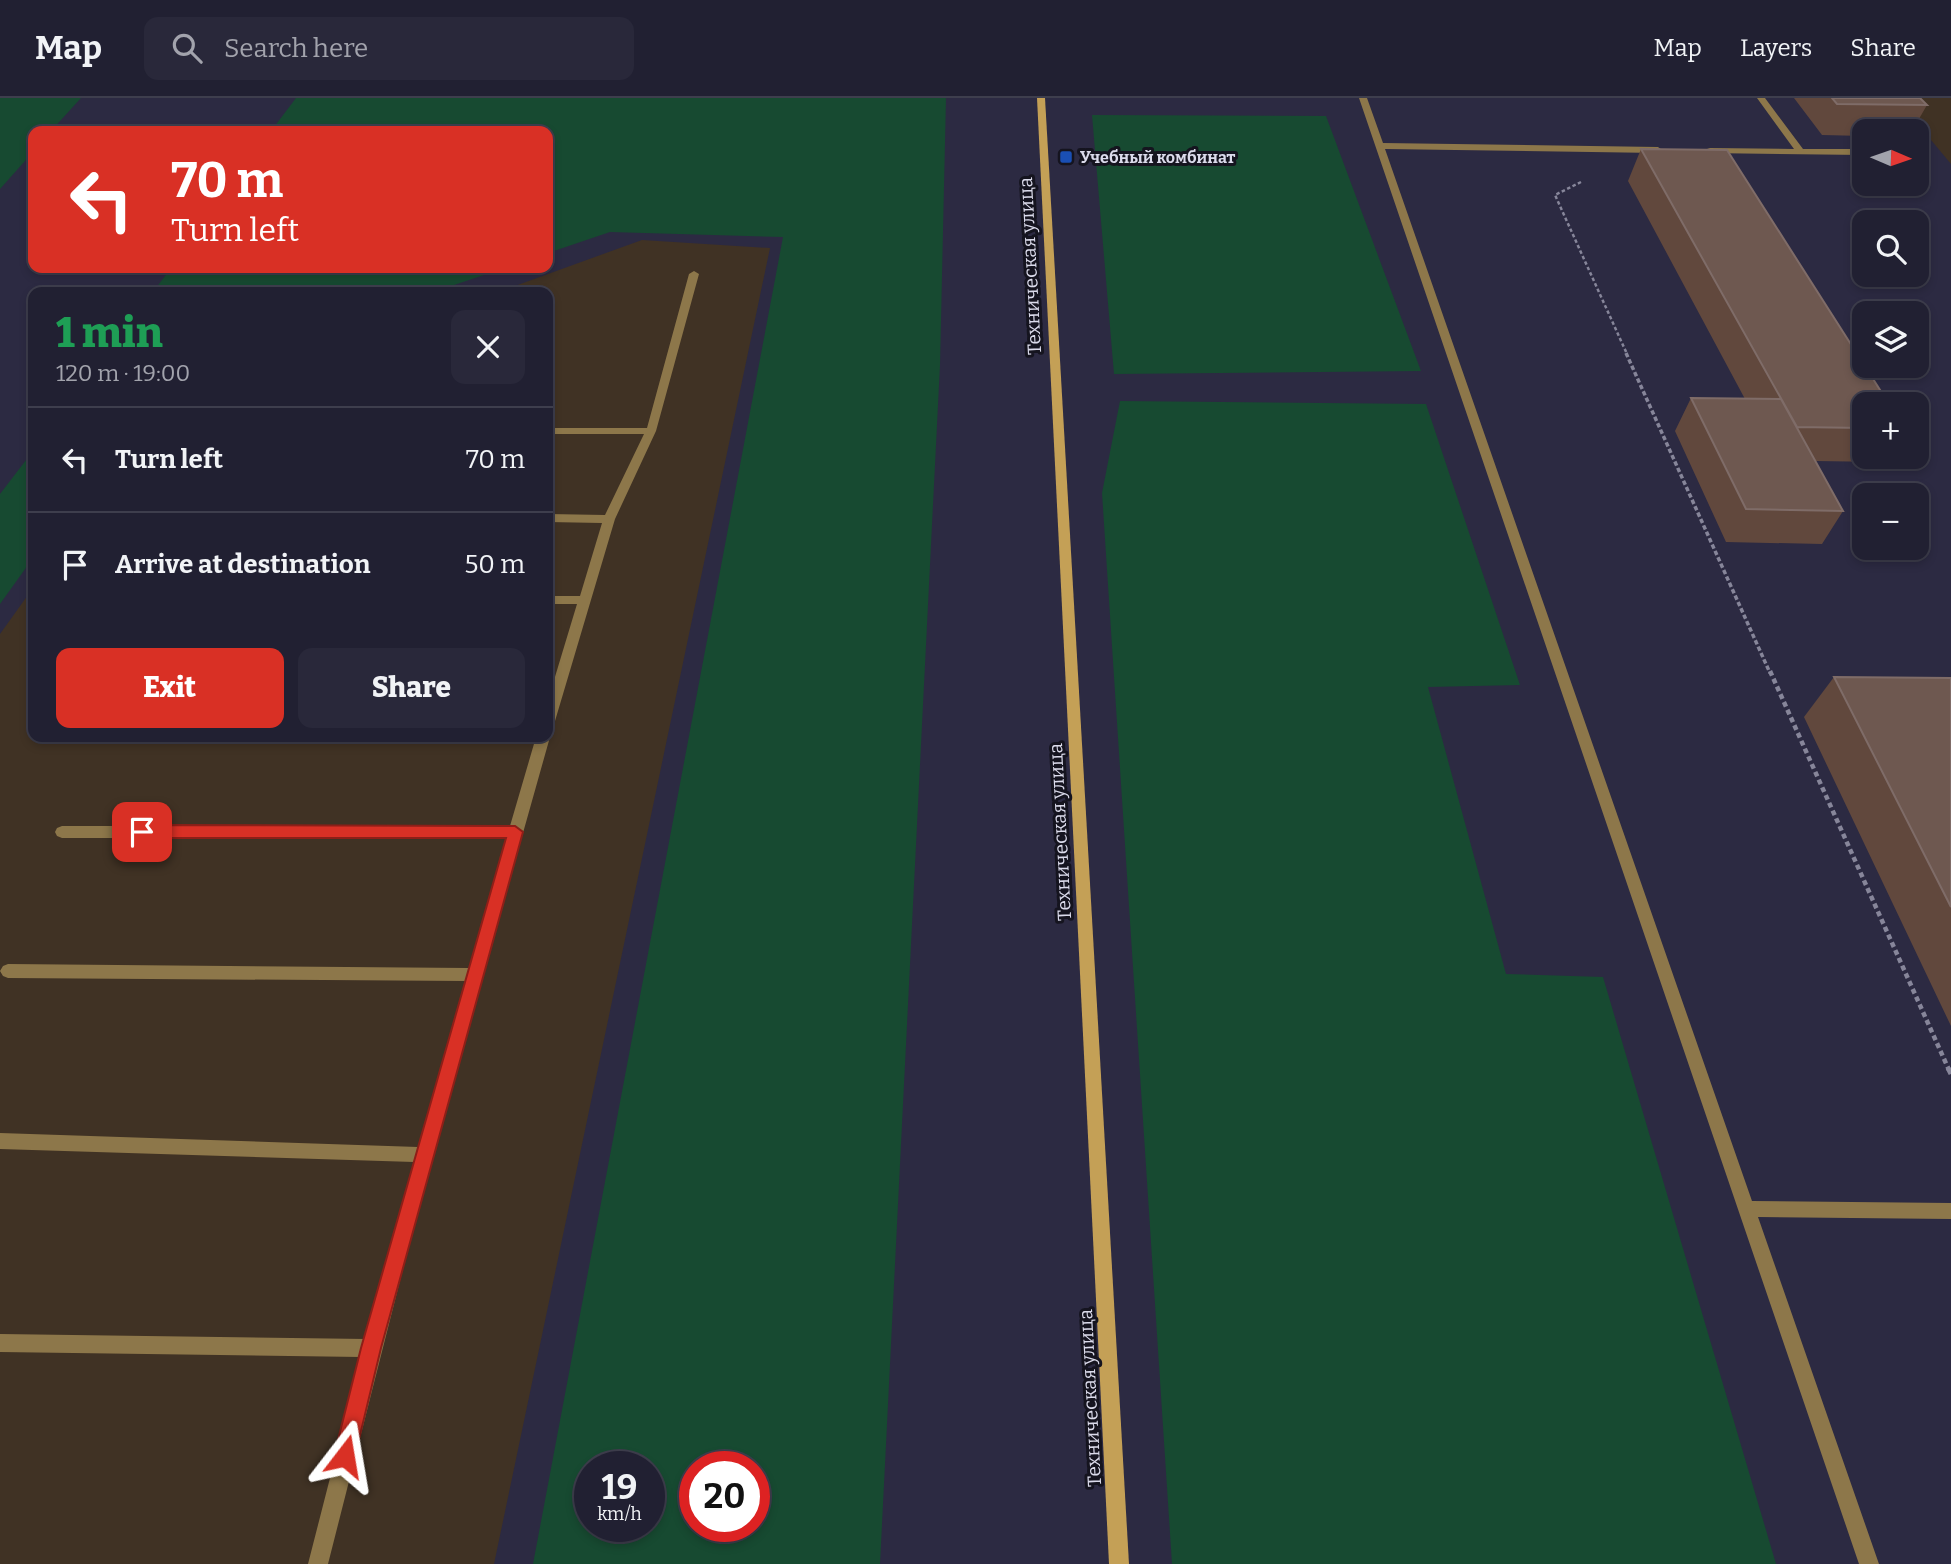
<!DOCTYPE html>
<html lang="en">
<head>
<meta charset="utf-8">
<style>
  :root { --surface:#212032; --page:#29283a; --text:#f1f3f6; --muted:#a2a3ac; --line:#3e3e4d; --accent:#d93025 }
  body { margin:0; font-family:Bitter,serif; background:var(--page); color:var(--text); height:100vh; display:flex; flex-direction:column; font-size:26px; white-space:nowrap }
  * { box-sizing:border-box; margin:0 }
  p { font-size:23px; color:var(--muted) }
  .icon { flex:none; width:38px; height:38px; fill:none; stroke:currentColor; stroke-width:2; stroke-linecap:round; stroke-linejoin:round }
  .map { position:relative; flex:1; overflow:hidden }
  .sheet { position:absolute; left:28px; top:189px; width:525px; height:455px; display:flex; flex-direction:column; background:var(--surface); border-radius:14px; box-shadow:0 4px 10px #0003,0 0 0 2px var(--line) }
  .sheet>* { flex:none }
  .top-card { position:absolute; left:28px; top:28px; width:525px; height:147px; border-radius:14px; box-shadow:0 4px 10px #0003,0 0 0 2px var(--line); background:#d93025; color:#fff; overflow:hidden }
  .needle { width:46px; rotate:92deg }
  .fabs { position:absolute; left:1852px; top:21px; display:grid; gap:14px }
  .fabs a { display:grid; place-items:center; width:77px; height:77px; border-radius:14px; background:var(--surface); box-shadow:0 4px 10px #0003,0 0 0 2px var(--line); font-size:35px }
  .speed { position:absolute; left:574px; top:1353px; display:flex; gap:14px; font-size:35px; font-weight:700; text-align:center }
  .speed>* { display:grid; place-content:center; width:91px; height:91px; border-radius:50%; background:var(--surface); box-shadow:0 4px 10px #0003,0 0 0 2px var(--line); line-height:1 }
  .speed small { font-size:18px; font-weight:400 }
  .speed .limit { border:10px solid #d22; background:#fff; color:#111 }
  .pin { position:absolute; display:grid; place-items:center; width:60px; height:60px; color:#fff; margin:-30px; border-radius:14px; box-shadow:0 4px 10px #0006 }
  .me { position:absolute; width:77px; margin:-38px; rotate:14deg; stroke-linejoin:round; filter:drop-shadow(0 0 5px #0008) }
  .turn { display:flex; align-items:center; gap:24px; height:147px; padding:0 28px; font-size:32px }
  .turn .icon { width:91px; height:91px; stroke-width:2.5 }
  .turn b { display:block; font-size:49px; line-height:60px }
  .round { display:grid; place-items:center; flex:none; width:74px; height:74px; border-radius:14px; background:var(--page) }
  .head { display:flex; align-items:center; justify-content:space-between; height:119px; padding:0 28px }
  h1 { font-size:42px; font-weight:800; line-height:52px; color:#1e9e55 }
  .action { display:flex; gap:14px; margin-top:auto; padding:14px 28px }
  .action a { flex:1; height:80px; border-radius:14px; background:var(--accent); color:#fff; font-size:28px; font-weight:800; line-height:80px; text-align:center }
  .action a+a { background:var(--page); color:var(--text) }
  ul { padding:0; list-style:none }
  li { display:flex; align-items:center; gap:21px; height:105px; padding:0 28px; border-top:2px solid var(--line) }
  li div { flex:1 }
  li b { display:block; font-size:26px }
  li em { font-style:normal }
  header { display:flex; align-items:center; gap:42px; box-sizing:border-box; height:98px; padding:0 35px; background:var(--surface); border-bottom:2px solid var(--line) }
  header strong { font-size:33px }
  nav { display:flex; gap:38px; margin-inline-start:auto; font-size:24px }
  .search { width:490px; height:63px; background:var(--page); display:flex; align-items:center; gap:18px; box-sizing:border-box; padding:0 24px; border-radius:14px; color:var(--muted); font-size:26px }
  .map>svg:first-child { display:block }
  .industrial { fill:#403224 }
  .green { fill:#174a31; fill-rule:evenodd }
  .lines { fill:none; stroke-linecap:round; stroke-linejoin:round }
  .path-far3 { stroke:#87869a; stroke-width:2.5; stroke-dasharray:3.5 2.5; stroke-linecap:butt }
  .path-far2 { stroke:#87869a; stroke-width:3.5; stroke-dasharray:4.5 2.5; stroke-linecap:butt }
  .path-far1 { stroke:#87869a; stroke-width:4.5; stroke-dasharray:5 3.5; stroke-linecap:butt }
  .path { stroke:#87869a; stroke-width:5; stroke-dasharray:7 4.5; stroke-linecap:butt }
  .lane { fill:#8d774a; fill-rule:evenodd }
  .secondary { fill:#c4a056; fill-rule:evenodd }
  .wall { fill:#61483d }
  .building { fill:#6e5850; stroke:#7f6c68; stroke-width:2 }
  .route { fill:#d93025; stroke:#8d1f18; stroke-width:2 }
  .transit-dot { fill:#1a4fb4; stroke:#15141f; stroke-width:2.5 }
  .labels { text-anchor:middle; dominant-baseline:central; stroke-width:6; stroke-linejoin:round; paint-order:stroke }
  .far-poi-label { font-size:16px; font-weight:bold; fill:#dbdbeb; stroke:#15141f; text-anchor:start }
  .street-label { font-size:19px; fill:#dbdbeb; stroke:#15141f }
</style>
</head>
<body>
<header>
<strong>Map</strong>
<div class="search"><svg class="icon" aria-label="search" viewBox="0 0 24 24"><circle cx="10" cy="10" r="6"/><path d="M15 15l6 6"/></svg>Search here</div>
<nav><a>Map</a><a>Layers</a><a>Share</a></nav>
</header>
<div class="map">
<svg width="1951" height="1466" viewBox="0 0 1951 1466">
  <rect width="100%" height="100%" fill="#2c2a42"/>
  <path class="industrial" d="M1896,0H1951V66Z
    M642,142L770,150L494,1466H0V536L33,490V639H548V194H498Z"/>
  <path class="green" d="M0,0H81L51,33H33V54L0,91Z
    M296,0H946L940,267L880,1466H533L783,139L610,134L548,155V33H271ZM590,1368H649V1428H590ZM695,1368H754V1428H695Z
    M1092,17L1326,18L1421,273L1114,276Z
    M171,170H505L433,194H153Z
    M1120,303L1426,306L1520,587L1428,589L1506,876L1603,879L1776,1466H1172L1102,395Z
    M33,353V460L0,506V396Z"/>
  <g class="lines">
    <path class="path-far3" d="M1581,84L1555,97L1627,256"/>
    <path class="path-far2" d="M1626,255L1770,575"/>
    <path class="path-far1" d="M1770,573L1949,972"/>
    <path class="path" d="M1948,970L1951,976"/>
    <path class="lane" d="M1359,0H1367L1383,45L1658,49L1662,52L1658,55L1385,51L1752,1103L1951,1105V1121L1758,1119L1879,1466H1859Z
      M1757,0H1765L1803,51H1864V57L1707,55V51L1710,50L1794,51Z
      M694,173L699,176L656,333L615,421L555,623L548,628V602L577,506H548V498H580L602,425L548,424V416L605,417L644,336H548V330H647L689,176Z
      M548,636L550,639L434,1051L435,1057L431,1063L407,1155L328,1466H308L361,1259L0,1254V1236L366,1241L414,1064L0,1051V1035L418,1049L465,883L8,880L3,878L0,873L3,868L8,866L469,870L507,740H62L57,738L55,734L57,730L62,728H510L536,639H548Z"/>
    <path class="secondary" d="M1037,0H1045L1129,1466H1109Z"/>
  </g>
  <path class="wall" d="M1794,0H1920L1927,7L1912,33H1864V38L1822,37Z
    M1641,51L1864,306V359H1887L1883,364L1815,363L1843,413L1822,446L1726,444L1675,333L1691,300L1745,301L1628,83Z
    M1834,579L1951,580V928L1804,619Z"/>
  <path class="building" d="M1832,0H1920L1927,7L1837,6Z
    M1641,51L1727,52L1889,306H1864V330L1797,329Z
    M1691,300L1781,301L1843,413L1746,411Z
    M1834,579L1951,580V809Z"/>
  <path class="route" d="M142,727L515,728L523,734L381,1250L355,1358L352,1365L345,1369L337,1365L334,1358L361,1250L506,740H142L134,734Z"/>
  <rect class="transit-dot" x="1059" y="52" width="14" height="14" rx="3.5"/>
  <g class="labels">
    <g class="far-poi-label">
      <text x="1080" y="59">Учебный комбинат</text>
    </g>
    <g class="street-label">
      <text transform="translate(1030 168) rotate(-93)">Техническая улица</text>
      <text transform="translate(1060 734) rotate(-93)">Техническая улица</text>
      <text transform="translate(1090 1300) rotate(-93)">Техническая улица</text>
    </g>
  </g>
</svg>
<div class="fabs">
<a><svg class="needle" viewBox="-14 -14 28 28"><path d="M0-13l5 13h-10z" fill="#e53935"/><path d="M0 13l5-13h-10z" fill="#a2a3ac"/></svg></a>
<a><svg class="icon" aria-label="search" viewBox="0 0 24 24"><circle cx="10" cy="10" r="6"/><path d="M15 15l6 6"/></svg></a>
<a><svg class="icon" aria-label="layers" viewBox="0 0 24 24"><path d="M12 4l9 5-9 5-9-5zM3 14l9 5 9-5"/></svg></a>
<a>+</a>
<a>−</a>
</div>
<div class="speed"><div>19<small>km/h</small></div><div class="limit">20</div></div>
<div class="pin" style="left:142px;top:734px;background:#d93025"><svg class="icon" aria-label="arrive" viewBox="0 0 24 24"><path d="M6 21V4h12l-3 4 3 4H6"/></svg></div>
<svg class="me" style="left:345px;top:1358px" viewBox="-20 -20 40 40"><path d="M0-17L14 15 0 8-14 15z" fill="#d93025" stroke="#fff" stroke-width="4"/></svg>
<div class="top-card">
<div class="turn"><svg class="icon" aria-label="left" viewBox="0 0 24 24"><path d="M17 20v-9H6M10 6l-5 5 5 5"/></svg><div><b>70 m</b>Turn left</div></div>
</div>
<section class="sheet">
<div class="head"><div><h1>1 min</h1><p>120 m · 19:00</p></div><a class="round"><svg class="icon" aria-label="close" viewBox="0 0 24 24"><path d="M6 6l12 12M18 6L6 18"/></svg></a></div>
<ul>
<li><svg class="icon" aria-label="left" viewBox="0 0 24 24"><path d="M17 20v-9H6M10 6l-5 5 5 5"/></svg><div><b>Turn left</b></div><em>70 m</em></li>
<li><svg class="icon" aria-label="arrive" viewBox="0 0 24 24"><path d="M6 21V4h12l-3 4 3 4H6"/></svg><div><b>Arrive at destination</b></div><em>50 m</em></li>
</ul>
<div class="action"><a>Exit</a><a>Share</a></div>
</section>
</div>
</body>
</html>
